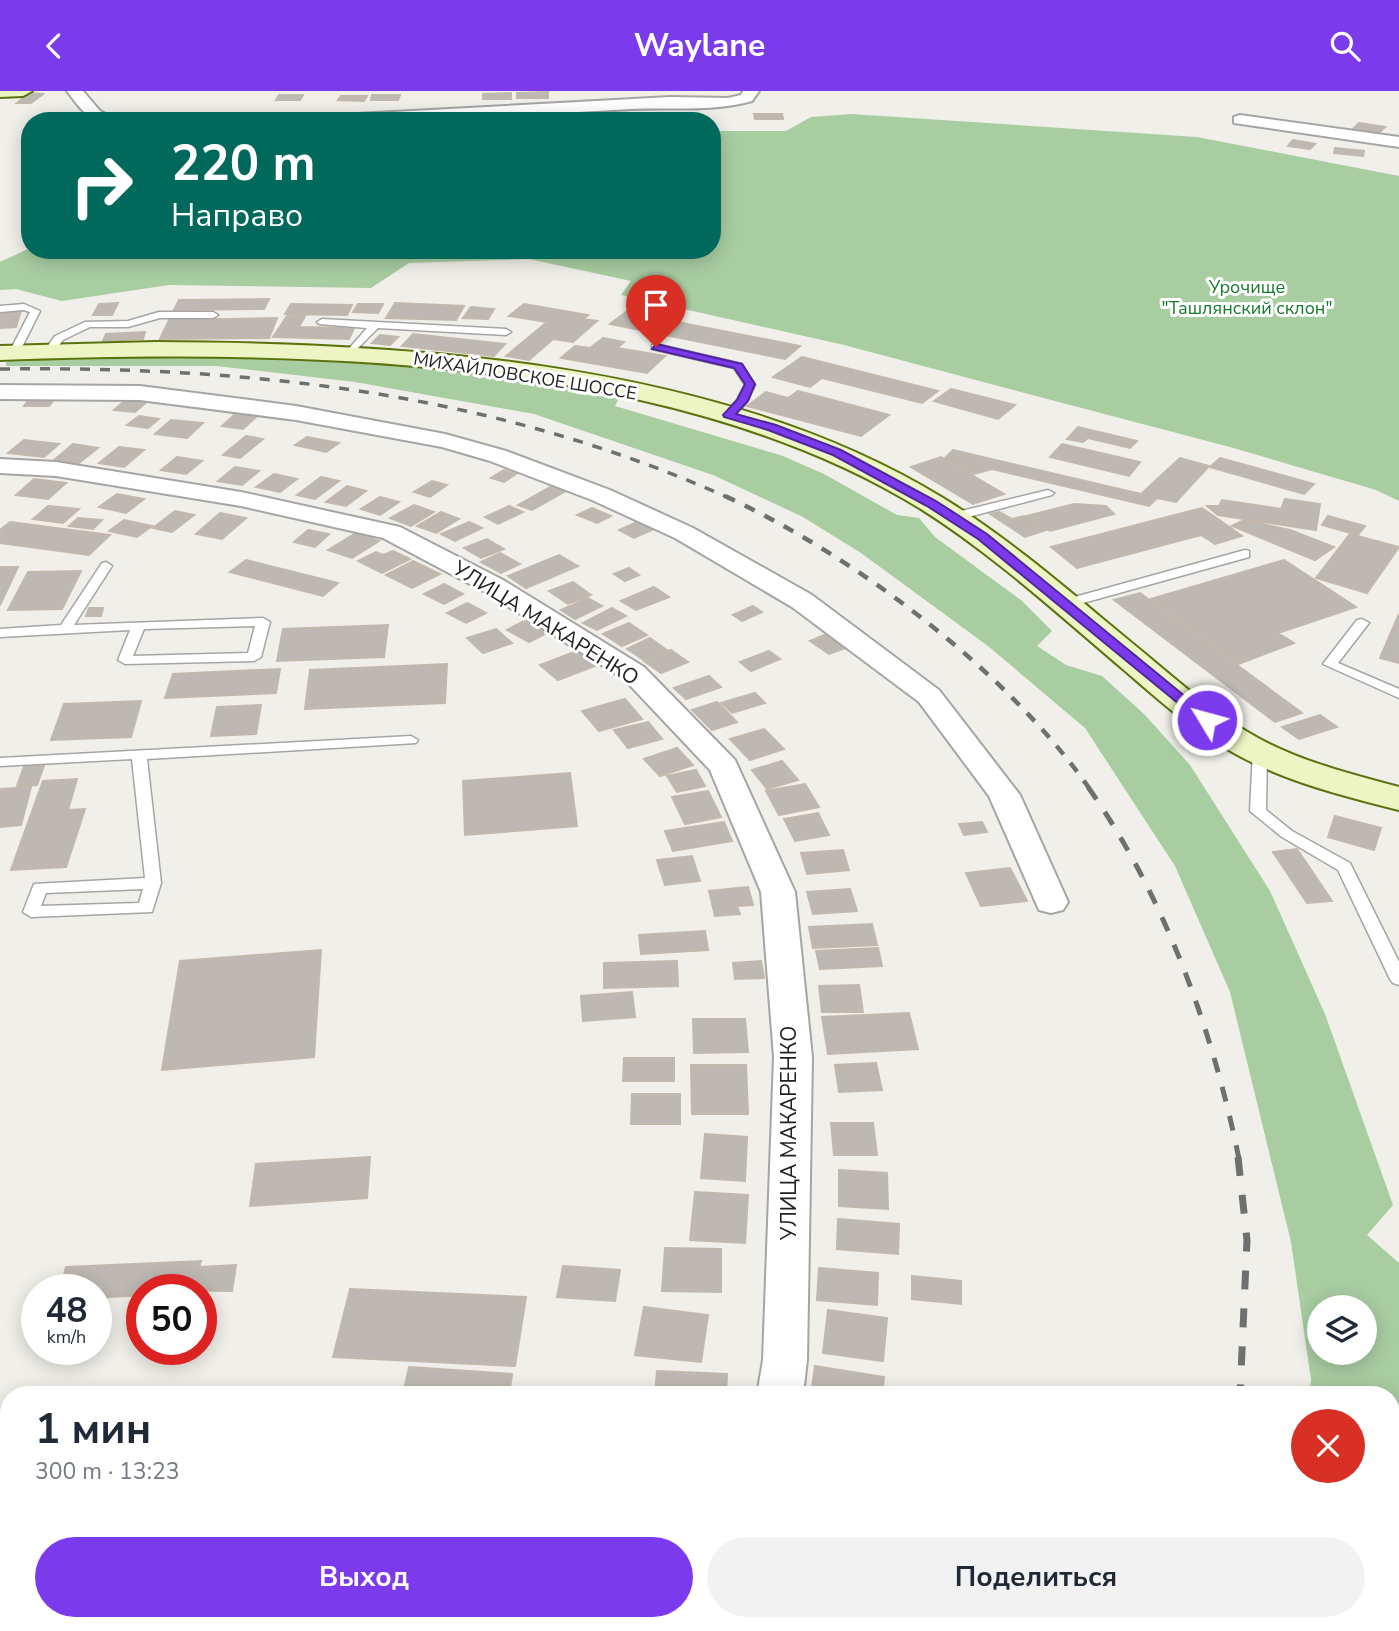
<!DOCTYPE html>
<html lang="ru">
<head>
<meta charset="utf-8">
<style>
  :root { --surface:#fff; --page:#f2f2f3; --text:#1f2937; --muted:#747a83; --accent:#7c3aed }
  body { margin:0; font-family:"Nunito Sans",sans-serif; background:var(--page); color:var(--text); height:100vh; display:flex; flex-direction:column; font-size:26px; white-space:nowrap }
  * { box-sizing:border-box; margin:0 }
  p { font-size:23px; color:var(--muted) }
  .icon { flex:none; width:38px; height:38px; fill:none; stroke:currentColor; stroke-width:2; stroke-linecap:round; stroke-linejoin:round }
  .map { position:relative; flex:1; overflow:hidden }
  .details { position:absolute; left:0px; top:1295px; width:1400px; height:245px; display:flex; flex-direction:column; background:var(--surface); border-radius:28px 28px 0 0; box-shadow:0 4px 18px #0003 }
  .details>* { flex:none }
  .banner { position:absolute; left:21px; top:21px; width:700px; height:147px; border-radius:28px; box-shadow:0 4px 18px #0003; background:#00695c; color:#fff; overflow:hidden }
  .fabs { position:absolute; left:1307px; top:1204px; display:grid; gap:14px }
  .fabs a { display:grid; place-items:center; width:70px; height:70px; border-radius:50%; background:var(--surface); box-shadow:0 4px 18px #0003; font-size:35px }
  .speed { position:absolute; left:21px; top:1183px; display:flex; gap:14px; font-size:35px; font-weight:700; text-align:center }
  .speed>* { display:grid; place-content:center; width:91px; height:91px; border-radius:50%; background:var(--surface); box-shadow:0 4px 18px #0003; line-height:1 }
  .speed small { font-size:18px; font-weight:400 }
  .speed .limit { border:10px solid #d22; background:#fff; color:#111 }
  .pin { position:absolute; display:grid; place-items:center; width:60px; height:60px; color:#fff; margin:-72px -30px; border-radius:50% 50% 50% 0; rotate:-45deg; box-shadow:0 0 7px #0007 }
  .pin .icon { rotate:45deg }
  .me { position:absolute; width:77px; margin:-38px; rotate:307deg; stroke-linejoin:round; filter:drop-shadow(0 0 5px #0008) }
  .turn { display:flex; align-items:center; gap:24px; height:147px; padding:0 35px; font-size:32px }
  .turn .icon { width:91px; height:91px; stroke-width:2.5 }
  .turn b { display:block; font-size:49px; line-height:60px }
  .round { display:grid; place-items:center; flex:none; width:74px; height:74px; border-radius:37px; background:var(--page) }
  .summary { display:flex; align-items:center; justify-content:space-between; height:119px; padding:0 35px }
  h1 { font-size:42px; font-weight:700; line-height:52px }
  .primary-button { display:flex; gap:14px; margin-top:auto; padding:14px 35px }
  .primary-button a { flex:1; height:80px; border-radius:42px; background:var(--accent); color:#fff; font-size:28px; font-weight:700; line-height:80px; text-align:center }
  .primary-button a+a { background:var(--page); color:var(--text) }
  header { display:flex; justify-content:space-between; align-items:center; height:91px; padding:0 35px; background:var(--accent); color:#fff; font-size:32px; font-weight:700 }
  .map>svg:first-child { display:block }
  .forest { fill:#a8cda1; fill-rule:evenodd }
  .building { fill:#beb8b2; stroke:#c2b8ac; stroke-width:2 }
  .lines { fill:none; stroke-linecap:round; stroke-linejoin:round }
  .lane-casing { stroke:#a5a5a5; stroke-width:3 }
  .street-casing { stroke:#a5a5a5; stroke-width:4 }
  .secondary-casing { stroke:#5b730e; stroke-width:4 }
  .lane { fill:#fff; fill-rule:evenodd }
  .street { fill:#fff; fill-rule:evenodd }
  .secondary { fill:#ecf5c3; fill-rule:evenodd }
  .rail-far3 { stroke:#6f6f6f; stroke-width:3.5; stroke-dasharray:10 10; stroke-linecap:butt }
  .rail-far2 { stroke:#6f6f6f; stroke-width:4.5; stroke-dasharray:11 11; stroke-linecap:butt }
  .rail-far1 { stroke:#6f6f6f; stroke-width:5; stroke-dasharray:15 15; stroke-linecap:butt }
  .rail { stroke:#6f6f6f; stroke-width:7; stroke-dasharray:19 19; stroke-linecap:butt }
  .route { fill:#7c3aed; stroke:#51269a; stroke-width:2 }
  .labels { text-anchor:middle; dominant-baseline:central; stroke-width:6; stroke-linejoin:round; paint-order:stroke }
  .far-park-label { font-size:18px; fill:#157a2b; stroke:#fff }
  .far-street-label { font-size:18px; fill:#212121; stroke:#fff }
  .street-label { font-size:21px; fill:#212121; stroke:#fff }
</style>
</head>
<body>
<header><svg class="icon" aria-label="back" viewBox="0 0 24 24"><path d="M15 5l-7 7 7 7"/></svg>Waylane<svg class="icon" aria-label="search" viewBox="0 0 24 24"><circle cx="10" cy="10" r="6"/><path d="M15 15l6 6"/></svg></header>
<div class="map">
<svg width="1399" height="1540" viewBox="0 0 1399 1540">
  <rect width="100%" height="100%" fill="#f1efe9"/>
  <path class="forest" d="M851,23L1197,46L1399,85V410L1376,399L1230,356L1036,305L844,254L621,204L631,190L529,168L409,172L371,197L169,194L62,210L16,198L0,199V171L30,157L712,159V40H786L811,26Z
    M94,263L334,268L474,282L482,287L499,284L563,296L577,303L619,307L615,315L783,365L824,383L897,424L919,427L935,446L1022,510L1052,540L1037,555L1066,574L1102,585L1144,623L1190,674L1270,800L1325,923L1393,1114L1367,1144L1399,1172V1540H1264L1266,1531H1391V1304H1309L1311,1289L1291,1151L1230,901L1175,775L1085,637L988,555L861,462L803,426L713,384L534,323L355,291L216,275H6V271L23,266ZM1320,1216H1365V1262H1320Z"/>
  <path class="building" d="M548,1V7H517V2Z
    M29,2L43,3L31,12H17Z
    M511,2V8H483V3Z
    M279,4H303L300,9H276Z
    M372,4H400L398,9H371Z
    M341,5H367L364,10L338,9Z
    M754,23H782L783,28H755Z
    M1359,32L1385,36L1380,41L1354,37Z
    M1293,49L1315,53L1310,58L1288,55Z
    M1335,57L1364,60L1363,65L1334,62Z
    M269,208L264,218L174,219L179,209Z
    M118,212L112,224H93L99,213Z
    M395,212L464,215L456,229L386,227Z
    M291,213L352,214L347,224L285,223Z
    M358,213H383L378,222L353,221Z
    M524,213L588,224L583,228L597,230L573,251L553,248L529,269L506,265L547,231L509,225Z
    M471,216L494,218L488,228L463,227Z
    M21,220L16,236L0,237V222Z
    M626,221L800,255L785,268L610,233Z
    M287,225H305L299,236L354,237L349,248L273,246Z
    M277,227L269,247L160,248L169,229Z
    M145,241L143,248L103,250L106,243Z
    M413,243L505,253L494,265L402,255Z
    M380,244L398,246L390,254L372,252Z
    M603,247L624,251L617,257L665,265L647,282L561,267L575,255L590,257Z
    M802,266L938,300L922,312L822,287L810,296L773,286Z
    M951,298L1015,314L998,328L934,310Z
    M798,300L889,324L861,345L747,315L766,301L788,307Z
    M30,307H55L49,315H24Z
    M128,307L148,310L135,321L114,319Z
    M234,324L256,326L243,338L222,335Z
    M139,325L159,328L148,337L127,334Z
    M171,329L203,332L187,347L155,343Z
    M1078,336L1137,350L1130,357L1088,347L1083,351L1067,348Z
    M246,345L263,348L240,367L223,364Z
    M307,346L339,352L326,361L295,354Z
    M24,349L59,353L44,366L8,362Z
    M73,353L98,357L79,372L54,369Z
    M1062,353L1140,371L1129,385L1050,366Z
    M119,356L144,359L124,376L99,372Z
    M953,359L1141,403L1180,367L1209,375L1176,411L1157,407L1149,415L992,378L974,383L945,367Z
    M177,366L202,370L186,383L161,379Z
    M941,366L1004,403L973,413L911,376Z
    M1220,367L1314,393L1304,403L1210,376Z
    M235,376L259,380L242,394L218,390Z
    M504,379L516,383L504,391L491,387Z
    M274,383L297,388L280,401L256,396Z
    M321,386L339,390L315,408L297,404Z
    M34,388L66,392L48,408L16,404Z
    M432,390L447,394L430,406L414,401Z
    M347,395L366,400L346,415L326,411Z
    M550,396L564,401L532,419L518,414Z
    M117,403L144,408L126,422L99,416Z
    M380,406L399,411L380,424L361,418Z
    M1285,408L1320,413L1316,439L1218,424L1207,415H1219L1222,409L1281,418Z
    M1074,413L1106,415L1114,423L1050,440L1027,425Z
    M414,414L434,421L411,435L390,427Z
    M48,415L79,418L63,432L33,428Z
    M509,415L523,421L498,433L485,426Z
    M592,417L611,425L597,432L577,424Z
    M1202,417L1242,445L1215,453L1201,444L1077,477L1051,456Z
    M175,420L194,424L172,441L153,437Z
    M441,421L459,428L436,442L417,435Z
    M999,421L1012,428L1024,425L1046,439L1025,446L990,423Z
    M220,422L246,427L222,448L196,443Z
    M1328,425L1365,435L1358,444L1322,434Z
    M78,427L102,429L93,438L69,435Z
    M124,429L152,435L137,446L109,440Z
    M1244,429L1290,439L1334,456L1315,469L1232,435Z
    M10,431L110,444L89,464L0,452V439Z
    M469,431L482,437L455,450L441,443Z
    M637,431L652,439L634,447L619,439Z
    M308,439L329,443L315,456L294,451Z
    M356,442L379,450L352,467L328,459Z
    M1350,443L1399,456L1367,502L1316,487Z
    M487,448L504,458L481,467L464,457Z
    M393,460L410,468L382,482L358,470L376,461L383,464Z
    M500,462L520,473L501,482L481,471Z
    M559,464L578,475L526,497L508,485Z
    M246,469L338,492L323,505L230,481Z
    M1284,469L1356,516L1278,542L1294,552L1238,573L1151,508Z
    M413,470L440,483L412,497L386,484Z
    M0,476H18L0,514Z
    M629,477L639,484L625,490L614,483Z
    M81,480L62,518L8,519L28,481Z
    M573,491L591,504L568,513L549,500Z
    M444,493L463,503L444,513L424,503Z
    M654,496L669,506L636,519L621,510Z
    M1140,502L1237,574L1302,622L1275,631L1114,509Z
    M588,507L602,515L575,528L561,519Z
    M467,512L486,522L466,532L447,522Z
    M753,515L762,521L742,530L733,524Z
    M89,517H103L101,525H86Z
    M612,517L626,525L597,539L583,532Z
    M1399,523V572L1380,567Z
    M528,528L551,540L529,551L507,539Z
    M629,532L647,544L622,555L603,543Z
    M388,534L384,566L277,570L283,538Z
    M496,538L512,552L483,562L467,547Z
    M827,543L846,557L829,563L810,550Z
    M650,547L667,559L644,569L627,558Z
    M671,559L688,571L661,582L644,570Z
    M577,560L595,575L558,589L540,574Z
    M769,560L780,568L751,580L740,571Z
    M447,573L445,612L305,618L310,579Z
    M280,578L276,602L165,607L173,583Z
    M709,585L721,596L686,608L674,597Z
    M755,602L765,612L732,622L721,612Z
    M625,608L642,628L599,640L582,620Z
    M141,610L131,646L51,649L64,613Z
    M717,611L737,631L712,639L692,619Z
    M261,614L256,643L211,645L217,616Z
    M1320,624L1337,636L1299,648L1282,636Z
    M648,631L662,648L628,657L614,639Z
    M764,638L784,658L750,669L730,648Z
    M677,657L693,674L660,685L644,668Z
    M782,670L798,689L767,698L752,679Z
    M45,672L37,694L17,695L25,673Z
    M696,679L705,695L677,701L667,685Z
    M570,682L577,735L465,744L463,690Z
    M77,688L68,719L85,718L66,776L11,779L43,690Z
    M805,693L819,716L779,724L766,700Z
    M31,696L21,734L0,736V698Z
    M708,700L721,726L685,733L672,706Z
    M818,722L829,744L795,750L784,728Z
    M1335,725L1381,737L1374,759L1328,746Z
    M724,731L732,750L673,760L665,740Z
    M982,731L987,741L964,744L959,733Z
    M1297,758L1332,810L1307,812L1273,761Z
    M843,759L849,779L807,783L801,762Z
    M692,765L700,790L665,794L657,769Z
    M1010,777L1027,810L981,815L966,782Z
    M748,796L753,814L737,815L740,823L715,825L709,800Z
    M850,798L857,820L813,823L807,801Z
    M872,833L877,854L813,857L809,836Z
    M705,840L708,859L641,863L639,844Z
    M878,857L882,875L820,878L816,860Z
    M321,859L314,966L162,979L180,870Z
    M677,870L678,895L604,897V872Z
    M761,870L764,887L735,888L733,872Z
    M859,894L863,921H822L819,895Z
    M632,901L635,926L583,930L581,905Z
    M909,922L918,958L828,963L822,926Z
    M693,928H745L748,961L694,962Z
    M624,967H674V990H623Z
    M876,972L882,999L839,1001L835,974Z
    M691,974H746L748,1023H692Z
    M632,1003H680V1033H631Z
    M831,1032H873L877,1064H834Z
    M705,1043L747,1046L745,1090L701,1087Z
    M370,1066L367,1107L250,1115L256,1073Z
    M839,1079L887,1082L888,1118L839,1115Z
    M695,1101L748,1104L745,1152L690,1149Z
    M838,1128L899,1133L898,1163L837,1158Z
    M665,1157L721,1158V1201L662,1200Z
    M201,1170L199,1176L236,1174L232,1200L142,1199V1204L96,1207V1199H60L66,1176Z
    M563,1175L620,1179L615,1210L557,1206Z
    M819,1177L878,1182L877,1214L817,1209Z
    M912,1185L961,1190V1213L912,1208Z
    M350,1198L526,1206L515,1275L333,1266Z
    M644,1216L708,1224L701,1271L635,1264Z
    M828,1219L887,1227L883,1270L823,1262Z
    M815,1275L884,1286L882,1304H811Z
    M409,1276L512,1283L509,1304H403Z
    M657,1280L727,1283L726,1304H655Z
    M351,1531H470L468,1540H349Z
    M597,1531H653L649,1540H593Z
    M764,1531H834L831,1540H761Z"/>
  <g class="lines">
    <defs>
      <path id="lane" d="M24,213L40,220L19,262L14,265L9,262L30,221L23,219L0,221V215Z
        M159,221H213L218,224L213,227H160L128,236H90L63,249L53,262L44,260L55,245L85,231L128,230Z
        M322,228L506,238L511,241L506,244L378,237L351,264L346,261L367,237L319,233L317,231Z
        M656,253L742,273L755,294L746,312L732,326H724L723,324L737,309L745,294L734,277L652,258V254Z
        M1048,399L1054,402L1052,404L953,430L947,426L949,423Z
        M1245,459L1249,460V466L1065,517L1059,513L1060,510Z
        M106,471L112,475L74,534L263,527L270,531L261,566L254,570L125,573L118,569L130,539L0,546V538L61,534L102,472ZM255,535L248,562L133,565L144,538Z
        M1362,528L1369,532L1338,572L1399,598V607L1323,573L1357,529Z
        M411,645L418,649L416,652L147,668L161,792L152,821L31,826L23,821L34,793L145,787L132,668L0,675V667ZM143,798L139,812L41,815L46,802Z
        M1260,656L1267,660L1266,719L1292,740L1350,772L1399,871V894L1393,892L1390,888L1338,779L1282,746L1250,720L1253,660Z"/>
      <path id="street" d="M67,0H83L100,20L119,30C88,30 85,24 67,0Z
        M743,0H759L752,10C714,21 671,16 631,18C524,24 418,30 311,30L319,25L670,6L728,7L741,4Z
        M1240,24L1399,46V56L1234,32V26Z
        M0,294L140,295L296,315L445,343L506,360L610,399L693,437L812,504L939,599L1020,704L1068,811L1063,819L1051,822L1039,819L989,705L919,611L792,516L675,447L592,409L490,370L442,356L296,329L140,309L0,308Z
        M0,368L56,371L241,401L400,436L503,489L644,576L735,669L795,801L812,966L807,1269L803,1304H757L763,1269L774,966L761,801L710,679L624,588L485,501L383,447L241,415L56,385L0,382Z
        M707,1531H759L756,1540H703Z"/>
      <path id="secondary" d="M0,0H32L23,5L0,6Z
        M156,251C411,252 722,271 943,407C1015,451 1078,508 1143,561C1180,592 1216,624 1258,647C1302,671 1351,683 1399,696V719C1343,705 1284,690 1234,662C1193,640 1159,609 1124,579C1059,524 994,464 921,418C667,261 290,259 0,269V255Z"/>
    </defs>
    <use href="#lane" class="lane-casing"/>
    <use href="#street" class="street-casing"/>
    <use href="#secondary" class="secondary-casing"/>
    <use href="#lane" class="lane"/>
    <use href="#street" class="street"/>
    <use href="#secondary" class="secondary"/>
    <path class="rail-far3" d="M0,278C254,275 495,302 729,407"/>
    <path class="rail-far2" d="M725,405C855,465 1007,580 1089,697"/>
    <path class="rail-far1" d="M1088,696C1164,804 1213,939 1239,1068"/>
    <path class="rail" d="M1238,1066L1247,1149L1240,1304
      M1201,1540L1203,1531"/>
  </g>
  <path class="route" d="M656,253L742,273L755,293L748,310L736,323L776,334L841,359L936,410L987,443L1214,629L1202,632L978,448L927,415L833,364L768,339L724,326L723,324L737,309L745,293L734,277L652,258Z"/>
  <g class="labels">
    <g class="far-park-label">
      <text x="1247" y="196">Урочище<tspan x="1247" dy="21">"Ташлянский склон"</tspan></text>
    </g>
    <g class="far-street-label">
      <text transform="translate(525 285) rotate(9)">МИХАЙЛОВСКОЕ ШОССЕ</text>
    </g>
    <g class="street-label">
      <text transform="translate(546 532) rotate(32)">УЛИЦА МАКАРЕНКО</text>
      <text transform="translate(789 1042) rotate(-90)">УЛИЦА МАКАРЕНКО</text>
    </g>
  </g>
</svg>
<div class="fabs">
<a><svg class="icon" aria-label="layers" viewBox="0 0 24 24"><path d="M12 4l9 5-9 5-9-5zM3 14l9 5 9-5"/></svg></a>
</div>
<div class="speed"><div>48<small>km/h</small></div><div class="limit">50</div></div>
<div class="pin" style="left:656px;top:256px;background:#d93025"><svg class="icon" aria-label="arrive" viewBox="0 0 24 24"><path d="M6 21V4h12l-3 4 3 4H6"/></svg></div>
<svg class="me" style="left:1207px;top:629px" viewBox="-20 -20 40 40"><circle r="17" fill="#7c3aed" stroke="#fff" stroke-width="3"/><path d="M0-11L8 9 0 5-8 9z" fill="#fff"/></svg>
<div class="banner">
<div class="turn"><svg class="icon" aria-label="right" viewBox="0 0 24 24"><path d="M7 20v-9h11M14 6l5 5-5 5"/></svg><div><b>220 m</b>Направо</div></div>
</div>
<section class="details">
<div class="summary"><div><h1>1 мин</h1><p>300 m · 13:23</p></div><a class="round" style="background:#d93025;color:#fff"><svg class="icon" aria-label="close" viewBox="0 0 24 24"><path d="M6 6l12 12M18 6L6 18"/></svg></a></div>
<div class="primary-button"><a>Выход</a><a>Поделиться</a></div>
</section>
</div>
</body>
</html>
